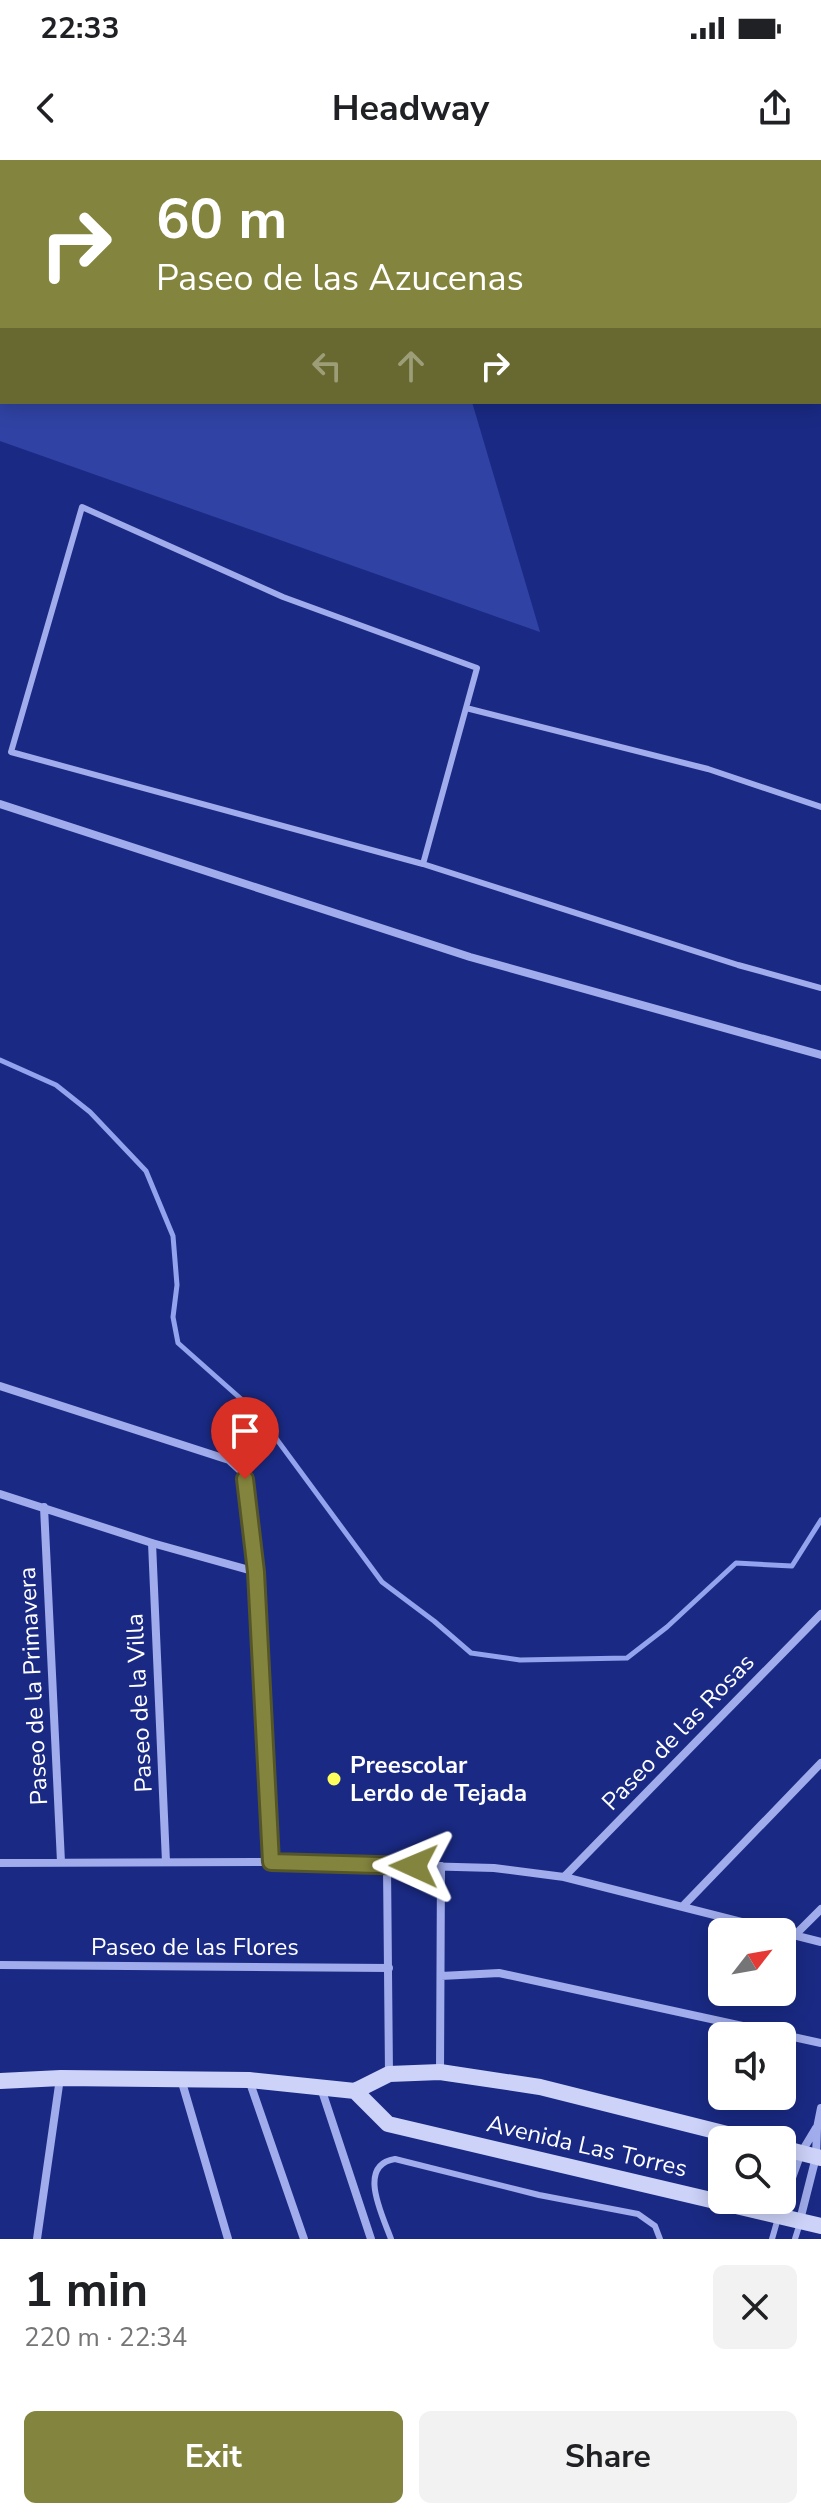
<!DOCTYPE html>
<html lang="en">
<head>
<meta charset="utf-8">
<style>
  :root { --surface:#fff; --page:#f2f2f2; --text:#202124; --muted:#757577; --accent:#83843d }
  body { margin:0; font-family:"Nunito Sans",sans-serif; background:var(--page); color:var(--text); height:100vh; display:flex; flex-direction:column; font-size:30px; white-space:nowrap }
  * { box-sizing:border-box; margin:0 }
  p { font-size:26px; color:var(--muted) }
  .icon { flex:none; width:44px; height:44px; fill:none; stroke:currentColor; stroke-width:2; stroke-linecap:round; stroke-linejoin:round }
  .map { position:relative; height:2079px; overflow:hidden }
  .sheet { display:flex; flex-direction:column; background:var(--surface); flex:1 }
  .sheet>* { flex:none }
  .top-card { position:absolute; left:0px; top:0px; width:822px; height:244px; box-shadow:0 4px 20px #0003; background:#83843d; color:#fff; overflow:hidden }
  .needle { width:52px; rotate:59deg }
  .controls { position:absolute; left:708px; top:1758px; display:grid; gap:16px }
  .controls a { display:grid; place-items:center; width:88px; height:88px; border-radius:12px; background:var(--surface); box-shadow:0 4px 20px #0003; font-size:40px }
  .pin { position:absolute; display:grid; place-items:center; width:68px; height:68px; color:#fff; margin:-82px -34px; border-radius:50% 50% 50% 0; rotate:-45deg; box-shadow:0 0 8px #0007 }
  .pin .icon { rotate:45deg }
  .me { position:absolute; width:88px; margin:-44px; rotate:271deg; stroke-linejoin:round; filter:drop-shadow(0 0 6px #0008) }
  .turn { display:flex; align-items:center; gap:28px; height:168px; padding:0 24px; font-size:36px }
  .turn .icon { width:104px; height:104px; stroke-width:2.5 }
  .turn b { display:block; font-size:56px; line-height:68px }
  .lanes { display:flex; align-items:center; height:76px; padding:0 24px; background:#0003; justify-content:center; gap:40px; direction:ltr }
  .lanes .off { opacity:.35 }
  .round { display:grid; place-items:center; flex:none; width:84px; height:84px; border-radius:12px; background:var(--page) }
  .summary { display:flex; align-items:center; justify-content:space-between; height:136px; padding:0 24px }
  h1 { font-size:48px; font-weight:700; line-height:60px }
  .action { display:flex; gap:16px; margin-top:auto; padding:16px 24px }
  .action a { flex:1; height:92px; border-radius:12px; background:var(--accent); color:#fff; font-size:32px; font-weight:700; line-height:92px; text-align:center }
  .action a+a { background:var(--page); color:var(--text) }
  .status { display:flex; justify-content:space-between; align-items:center; height:56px; padding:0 40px; background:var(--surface); direction:ltr }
  .status svg { height:22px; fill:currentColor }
  header { display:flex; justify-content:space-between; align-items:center; height:104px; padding:0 24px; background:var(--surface); font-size:36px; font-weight:700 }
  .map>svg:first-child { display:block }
  .green { fill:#3043a4 }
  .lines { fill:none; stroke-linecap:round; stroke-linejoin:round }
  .stream { stroke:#93a3ed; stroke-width:5 }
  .lane { stroke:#a0aceb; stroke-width:6 }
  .street { stroke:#a0aceb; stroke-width:8 }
  .secondary { stroke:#ccd2f8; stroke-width:16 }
  .route-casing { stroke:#555628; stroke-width:20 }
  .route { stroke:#83843d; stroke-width:14 }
  .poi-dot { fill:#fdfd5c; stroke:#1a2a84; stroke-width:3 }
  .labels { text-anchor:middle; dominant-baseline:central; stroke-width:6; stroke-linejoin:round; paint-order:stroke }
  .street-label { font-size:24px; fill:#fff; stroke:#1a2a84 }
  .poi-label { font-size:24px; font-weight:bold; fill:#fff; stroke:#1a2a84; text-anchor:start }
</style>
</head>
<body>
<div class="status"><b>22:33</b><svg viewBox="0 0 49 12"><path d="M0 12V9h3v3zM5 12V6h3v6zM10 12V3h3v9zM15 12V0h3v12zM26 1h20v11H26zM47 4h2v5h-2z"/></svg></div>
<header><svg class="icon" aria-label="back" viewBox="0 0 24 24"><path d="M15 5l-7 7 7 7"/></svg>Headway<svg class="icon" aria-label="share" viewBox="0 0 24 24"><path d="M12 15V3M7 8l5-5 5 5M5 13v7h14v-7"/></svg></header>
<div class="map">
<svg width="821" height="2079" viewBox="0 0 821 2079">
  <rect width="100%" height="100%" fill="#1a2a84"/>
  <path class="green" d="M0,0H815L816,2H2V242H472L540,472L0,281Z"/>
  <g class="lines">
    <path class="stream" d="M0,900L56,925L90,952L146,1011L173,1076L177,1125L173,1157L178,1183L258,1254L382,1422L434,1461L471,1493L520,1500L627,1498L667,1467L736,1403L792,1406L821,1360"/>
    <path class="lane" d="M820,25H821
      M820,106H821
      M466,548L708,609L821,647
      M423,704L477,508L283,437L82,347L11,592L423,704L738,805L821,828
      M391,2079C383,2056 356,2005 395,1999L539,2035L638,2054L655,2066L660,2079
      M772,2079L778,2058
      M795,2079L800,2063"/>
    <path class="street" d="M0,644L470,797L821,895
      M0,1226L229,1300L241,1311L248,1327L256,1412L271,1702
      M0,1334L152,1383L256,1412
      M44,1347L61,1702
      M152,1383L166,1702
      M0,1703L271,1702L494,1708L564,1717L821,1782
      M387,1706L389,1914
      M564,1717L821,1454
      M683,1746L821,1603
      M796,1774L821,1749
      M0,1805L389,1808
      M441,1816L499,1813L821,1883
      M440,1912L441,1706
      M181,1919L228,2079
      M249,1920L304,2079
      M321,1928L371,2079
      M779,2054L801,1993L816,1968
      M800,2060L816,1997L817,1968L821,1948
      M37,2079L60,1918"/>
    <path class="secondary" d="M0,1921L61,1918L249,1920L355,1931L389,1914L440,1912L540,1927L751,1980
      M355,1931L388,1964L821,2066
      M782,1988L821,1998"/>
  </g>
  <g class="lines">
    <defs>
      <path id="route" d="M245,1319L256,1412L271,1702L414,1706"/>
    </defs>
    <use href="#route" class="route-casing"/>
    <use href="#route" class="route"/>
  </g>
  <circle class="poi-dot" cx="334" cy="1619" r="8"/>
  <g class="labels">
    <g class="street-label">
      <text transform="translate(33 1526) rotate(-93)">Paseo de la Primavera</text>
      <text transform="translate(139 1543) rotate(-93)">Paseo de la Villa</text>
      <text transform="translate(678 1572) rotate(-46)">Paseo de las Rosas</text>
      <text x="195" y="1787">Paseo de las Flores</text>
      <text transform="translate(587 1986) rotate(13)">Avenida Las Torres</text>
    </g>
    <g class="poi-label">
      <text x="350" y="1605">Preescolar<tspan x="350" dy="28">Lerdo de Tejada</tspan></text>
    </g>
  </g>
</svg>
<div class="controls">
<a><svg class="needle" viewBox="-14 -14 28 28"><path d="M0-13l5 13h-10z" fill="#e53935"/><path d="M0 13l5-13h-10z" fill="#757577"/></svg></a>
<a><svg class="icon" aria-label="sound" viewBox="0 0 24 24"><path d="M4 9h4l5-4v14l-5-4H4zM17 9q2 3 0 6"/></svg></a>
<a><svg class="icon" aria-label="search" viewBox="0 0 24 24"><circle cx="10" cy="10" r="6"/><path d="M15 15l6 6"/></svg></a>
</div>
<div class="pin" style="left:245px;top:1319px;background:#d93025"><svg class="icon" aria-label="arrive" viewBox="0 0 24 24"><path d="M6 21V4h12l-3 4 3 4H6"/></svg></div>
<svg class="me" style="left:414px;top:1706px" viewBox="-20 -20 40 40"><path d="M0-17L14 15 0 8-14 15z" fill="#83843d" stroke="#fff" stroke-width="4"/></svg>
<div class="top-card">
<div class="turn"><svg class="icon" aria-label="right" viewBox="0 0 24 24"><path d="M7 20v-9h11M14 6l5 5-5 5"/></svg><div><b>60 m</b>Paseo de las Azucenas</div></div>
<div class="lanes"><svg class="icon off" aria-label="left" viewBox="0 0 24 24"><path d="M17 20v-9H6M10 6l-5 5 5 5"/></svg><svg class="icon off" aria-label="ahead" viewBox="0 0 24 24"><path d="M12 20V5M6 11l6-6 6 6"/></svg><svg class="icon" aria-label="right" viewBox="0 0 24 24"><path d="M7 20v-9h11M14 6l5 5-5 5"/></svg></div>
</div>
</div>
<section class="sheet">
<div class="summary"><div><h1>1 min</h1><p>220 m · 22:34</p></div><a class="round"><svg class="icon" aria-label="close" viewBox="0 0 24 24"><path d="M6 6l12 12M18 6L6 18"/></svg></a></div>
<div class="action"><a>Exit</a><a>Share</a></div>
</section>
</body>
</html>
